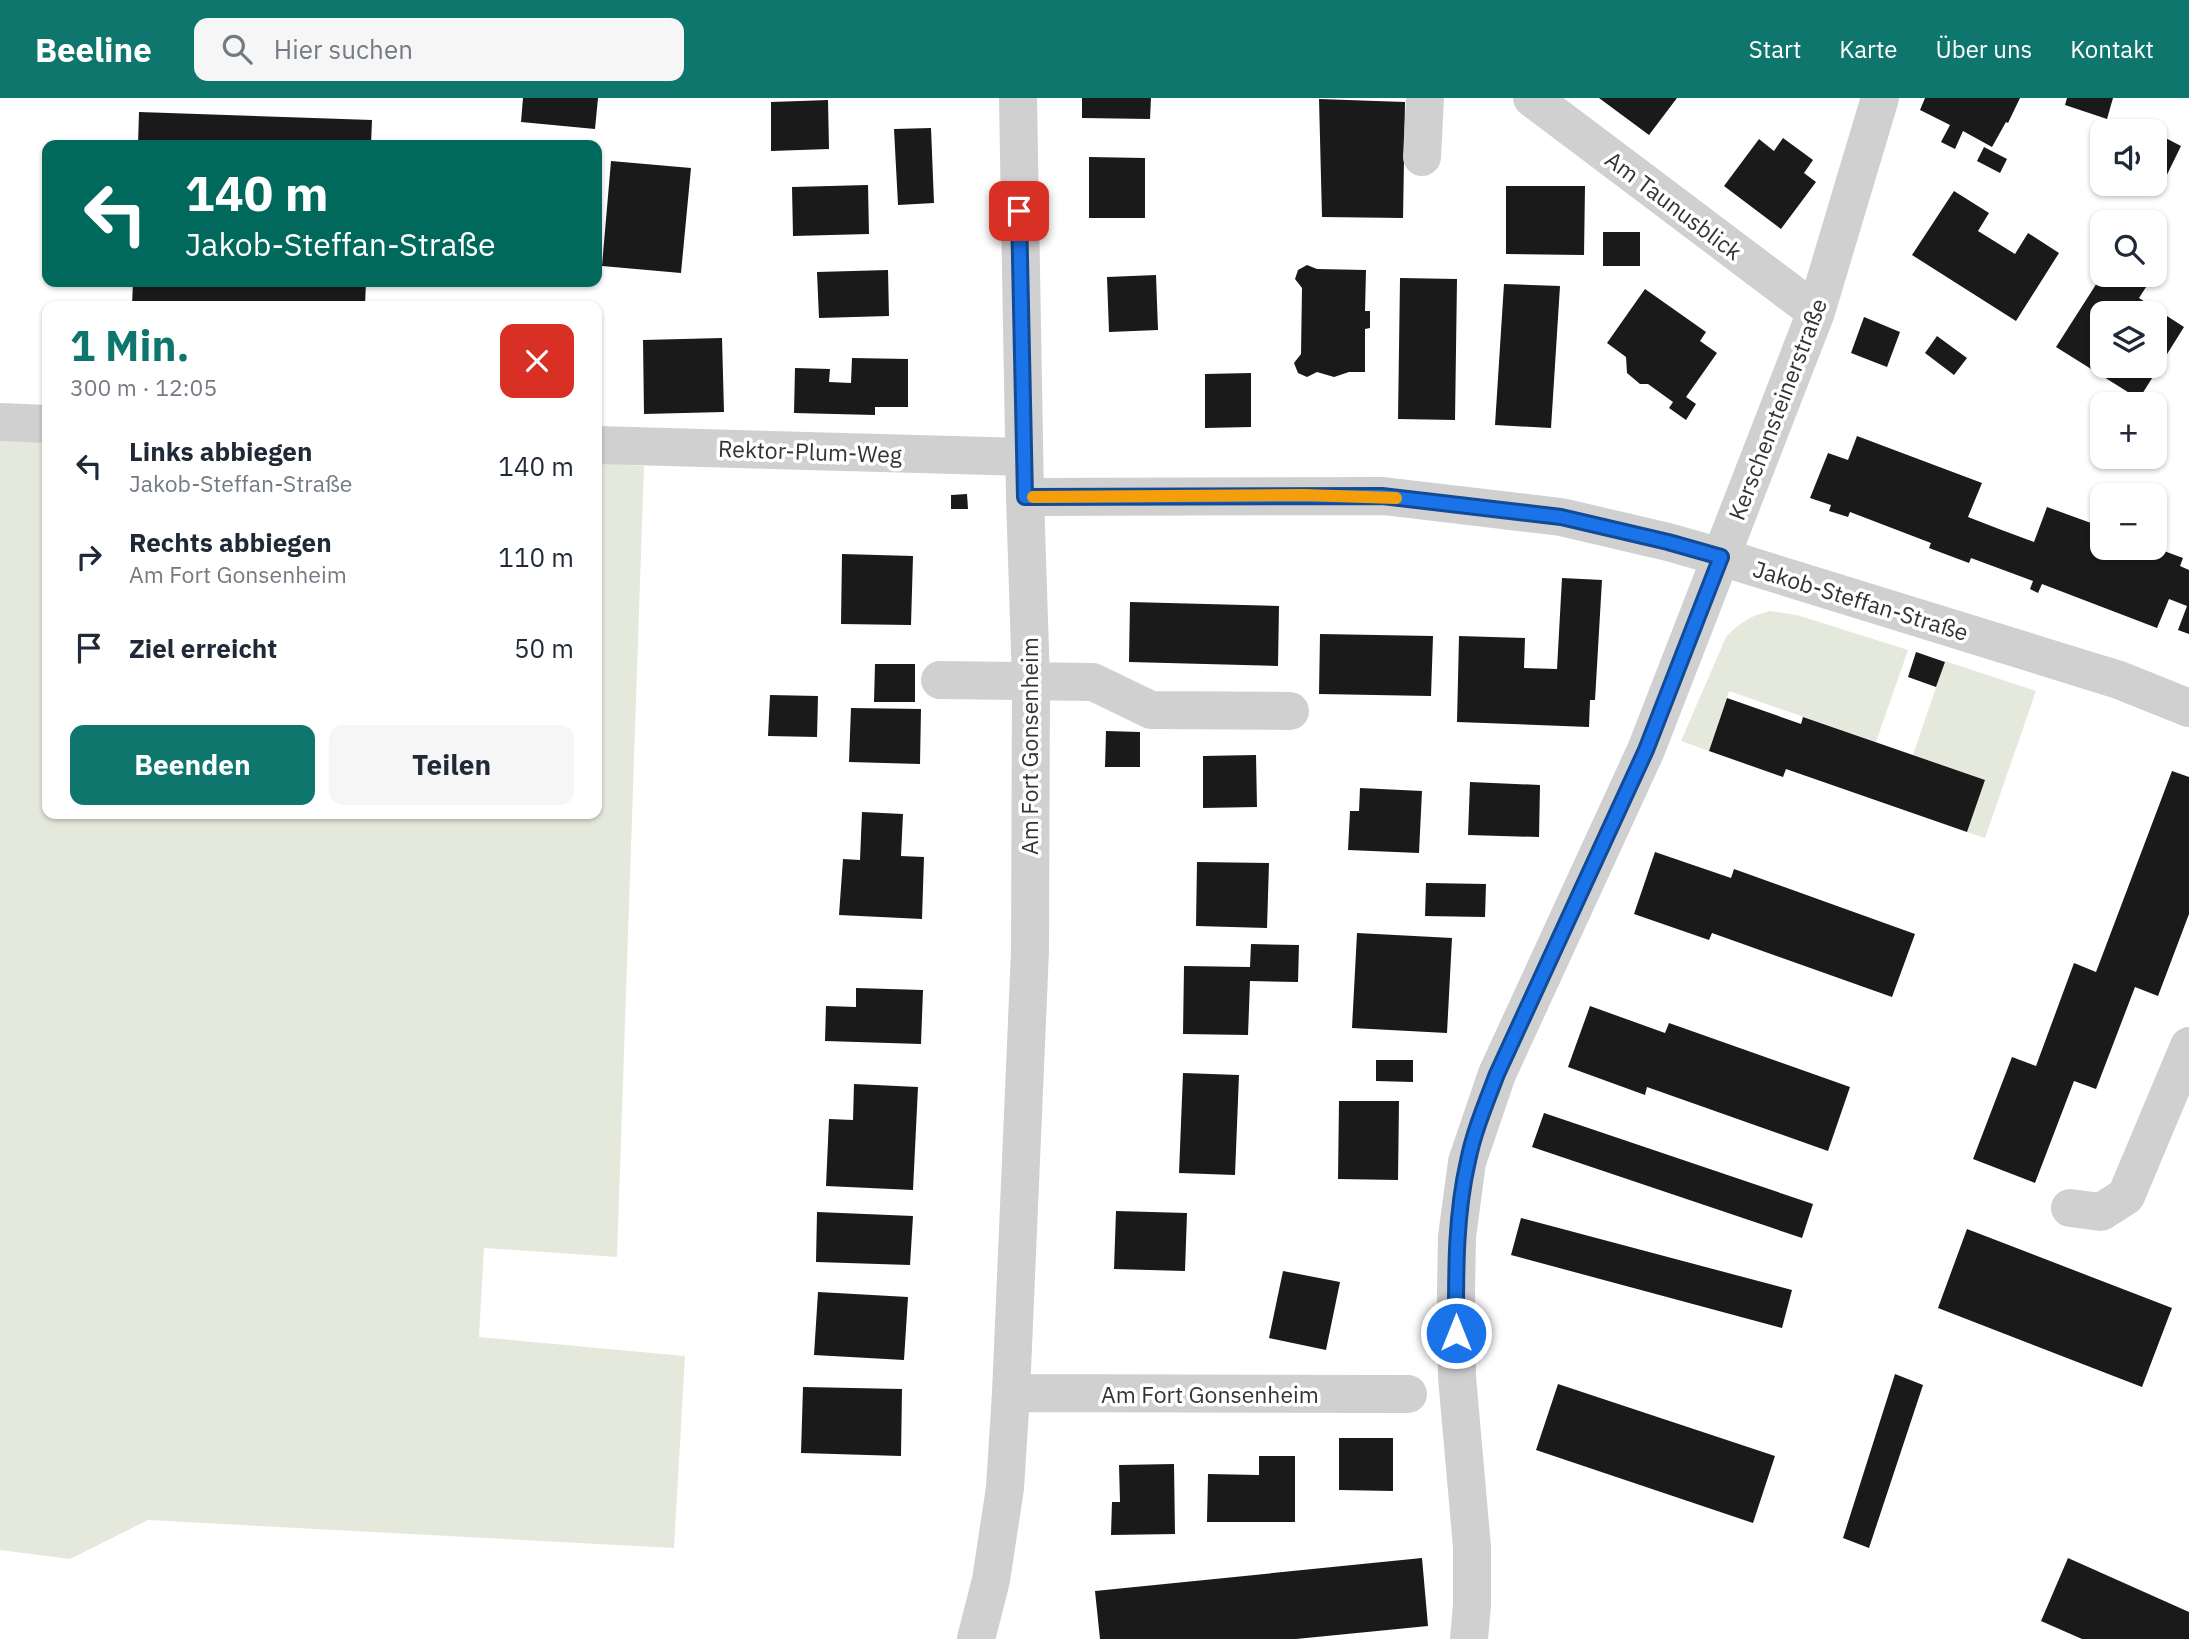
<!DOCTYPE html>
<html lang="de">
<head>
<meta charset="utf-8">
<style>
  :root { --surface:#fff; --page:#f6f6f7; --text:#1f2937; --muted:#747a83; --accent:#0f766e }
  body { margin:0; font-family:"IBM Plex Sans",sans-serif; background:var(--page); color:var(--text); height:100vh; display:flex; flex-direction:column; font-size:26px; white-space:nowrap }
  * { box-sizing:border-box; margin:0 }
  p { font-size:23px; color:var(--muted) }
  .icon { flex:none; width:38px; height:38px; fill:none; stroke:currentColor; stroke-width:2; stroke-linecap:round; stroke-linejoin:round }
  .map { position:relative; flex:1; overflow:hidden }
  .side { position:absolute; left:42px; top:203px; width:560px; height:518px; display:flex; flex-direction:column; background:var(--surface); border-radius:14px; box-shadow:0 2px 5px #0004 }
  .side>* { flex:none }
  .hud { position:absolute; left:42px; top:42px; width:560px; height:147px; border-radius:14px; box-shadow:0 2px 5px #0004; background:#00695c; color:#fff; overflow:hidden }
  .tools { position:absolute; left:2090px; top:21px; display:grid; gap:14px }
  .tools a { display:grid; place-items:center; width:77px; height:77px; border-radius:14px; background:var(--surface); box-shadow:0 2px 5px #0004; font-size:35px }
  .pin { position:absolute; display:grid; place-items:center; width:60px; height:60px; color:#fff; margin:-30px; border-radius:14px; box-shadow:0 4px 10px #0006 }
  .me { position:absolute; width:77px; margin:-38px; rotate:0deg; stroke-linejoin:round; filter:drop-shadow(0 0 5px #0008) }
  .turn { display:flex; align-items:center; gap:24px; height:147px; padding:0 28px; font-size:32px }
  .turn .icon { width:91px; height:91px; stroke-width:2.5 }
  .turn b { display:block; font-size:49px; line-height:60px }
  .round { display:grid; place-items:center; flex:none; width:74px; height:74px; border-radius:14px; background:var(--page) }
  .summary { display:flex; align-items:center; justify-content:space-between; height:119px; padding:0 28px }
  h1 { font-size:42px; font-weight:800; line-height:52px; color:var(--accent) }
  .action { display:flex; gap:14px; margin-top:auto; padding:14px 28px }
  .action a { flex:1; height:80px; border-radius:14px; background:var(--accent); color:#fff; font-size:28px; font-weight:800; line-height:80px; text-align:center }
  .action a+a { background:var(--page); color:var(--text) }
  ul { padding:0; list-style:none }
  li { display:flex; align-items:center; gap:21px; height:91px; padding:0 28px }
  li div { flex:1 }
  li b { display:block; font-size:26px }
  li em { font-style:normal }
  header { display:flex; align-items:center; gap:42px; box-sizing:border-box; height:98px; padding:0 35px; background:var(--accent); color:#fff }
  header strong { font-size:33px }
  nav { display:flex; gap:38px; margin-inline-start:auto; font-size:24px }
  .search { width:490px; height:63px; background:var(--page); display:flex; align-items:center; gap:18px; box-sizing:border-box; padding:0 24px; border-radius:14px; color:var(--muted); font-size:26px }
  .map>svg:first-child { display:block }
  .green { fill:#e5e9dc }
  .building { fill:#1a1a1a; fill-rule:evenodd }
  .lines { fill:none; stroke-linecap:round; stroke-linejoin:round }
  .minor { stroke:#d0d0d0; stroke-width:38 }
  .route-casing { stroke:#114b97; stroke-width:18 }
  .route { stroke:#1a73e8; stroke-width:12 }
  .slow { stroke:#f59e0b; stroke-width:12 }
  .labels { text-anchor:middle; dominant-baseline:central; stroke-width:7; stroke-linejoin:round; paint-order:stroke }
  .street-label { font-size:23px; fill:#333; stroke:#fff }
</style>
</head>
<body>
<header>
<strong>Beeline</strong>
<div class="search"><svg class="icon" aria-label="search" viewBox="0 0 24 24"><circle cx="10" cy="10" r="6"/><path d="M15 15l6 6"/></svg>Hier suchen</div>
<nav><a>Start</a><a>Karte</a><a>Über uns</a><a>Kontakt</a></nav>
</header>
<div class="map">
<svg width="2189" height="1541" viewBox="0 0 2189 1541">
  <rect width="100%" height="100%" fill="#fff"/>
  <path class="green" d="M0,339L47,340V716H597V365L644,368L617,1159L484,1150L479,1239L685,1258L674,1450L148,1422L70,1461L0,1452Z
    M1770,513L1797,517L1908,552L1876,644L1729,593L1709,653L1681,643L1726,539C1739,525 1752,517 1770,513Z
    M1945,563L2036,593L1985,740L1967,734L1985,682L1913,657Z"/>
  <path class="building" d="M523,0H598L595,31L521,24Z
    M1082,0H1151L1150,21L1082,20Z
    M1599,0H1677L1649,37Z
    M1925,0H2020L2008,25L2006,24L1992,49L1963,33L1955,51L1941,44L1950,27L1920,12Z
    M2067,0H2113L2107,21L2065,7Z
    M1319,1L1405,4L1403,120L1322,119Z
    M828,2L829,51L771,53V4Z
    M139,14L372,22L371,47H138Z
    M931,30L934,105L898,107L894,31Z
    M2154,34L2181,48L2161,89L2154,85Z
    M1783,40L1813,62L1804,75L1816,84L1781,131L1724,88L1759,41L1774,53Z
    M1984,49L2007,61L2000,75L1977,63Z
    M1089,59L1145,60V120H1089Z
    M611,63L691,70L681,175L602,168Z
    M868,87L869,136L793,138L792,89Z
    M1506,88H1585L1584,157L1506,156Z
    M1954,93L1989,115L1978,133L2015,156L2028,135L2059,155L2016,223L1912,157Z
    M1603,134H1640V168H1603Z
    M1307,167L1317,171L1366,172L1365,213H1370V230L1365,231V274H1349L1334,279L1317,274L1307,279L1298,275L1294,265L1301,256L1302,190L1295,181L1298,172Z
    M888,172L889,218L819,220L817,174Z
    M1156,177L1158,232L1109,234L1107,179Z
    M2102,177H2133L2148,186L2139,200L2184,229L2139,301L2056,249ZM2102,215H2154V268H2102Z
    M1400,180L1457,181L1455,322L1398,321Z
    M133,184H366L365,208H132Z
    M1504,186L1560,188L1551,330L1495,327Z
    M1645,191L1706,234L1700,243L1717,255L1686,299L1696,306L1686,322L1669,310L1673,304L1648,286H1640L1627,275L1626,259L1607,245Z
    M1864,219L1900,234L1887,269L1851,255Z
    M1937,238L1967,260L1954,277L1925,255Z
    M722,240L724,314L644,316L643,242Z
    M852,260L908,261V309H875V317L794,315L795,270L830,271L829,284L851,285Z
    M1251,275V329L1205,330V276Z
    M1857,338L1982,385L1968,419L1999,431L2034,444L2047,409L2102,429V450H2156L2183,460L2180,468L2189,472V536L2178,532L2187,508L2169,501L2157,530L2042,486L2038,495L2030,491L2033,483L1971,460L1969,465L1929,450L1931,445L1850,414L1848,419L1829,413L1831,407L1810,400L1828,355L1848,362Z
    M967,396L968,411H951V397Z
    M842,456L913,458L911,527L841,526Z
    M1562,480L1602,482L1595,602H1590L1589,629L1457,624L1459,538L1525,540L1524,570L1557,571Z
    M1130,504L1279,508L1278,568L1129,564Z
    M1320,536L1433,538L1431,598L1319,596Z
    M1916,554L1945,564L1936,589L1908,579Z
    M875,566H915V604H874Z
    M770,597L818,598L817,639L768,638Z
    M1727,600L1801,626L1803,619L1985,682L1967,734L1786,671L1783,679L1709,653Z
    M851,610L921,611L920,666L849,664Z
    M1106,633L1140,634V669H1105Z
    M1256,657L1257,709L1203,710V658Z
    M2172,673L2189,679V816L2158,898L2135,889L2096,991L2074,983L2035,1085L1973,1061L2012,959L2036,968L2074,865L2096,874Z
    M1470,684L1540,687L1539,739L1468,737Z
    M1360,690L1422,693L1419,755L1348,752L1350,713H1359Z
    M862,714L903,716L901,758L924,759L922,821L839,817L843,761L860,762Z
    M1655,754L1731,780L1734,771L1915,836L1892,899L1712,835L1709,842L1634,816Z
    M1197,764L1269,765L1267,830L1196,828Z
    M1426,785L1486,786L1485,819L1425,818Z
    M1357,835L1452,840L1447,935L1352,930Z
    M1251,846L1299,847L1298,884L1250,883L1248,937L1183,936L1184,868L1250,869Z
    M856,890L923,892L921,946L825,943L826,908L856,909Z
    M1590,908L1665,935L1669,925L1850,989L1828,1053L1647,989L1645,997L1568,969Z
    M1376,962H1413V984L1376,983Z
    M1183,975L1239,977L1235,1077L1179,1075Z
    M854,986L918,989L913,1092L826,1088L829,1021L853,1022Z
    M1339,1003H1399L1398,1082L1338,1081Z
    M1544,1015L1813,1106L1802,1140L1532,1049Z
    M1116,1113L1187,1115L1185,1173L1114,1171Z
    M817,1114L913,1118L910,1167L816,1164Z
    M1521,1120L1792,1192L1782,1230L1511,1157Z
    M1967,1131L2172,1210L2142,1289L1938,1210Z
    M1283,1173L1340,1184L1326,1252L1269,1240Z
    M818,1194L908,1199L904,1262L814,1257Z
    M1895,1276L1923,1287L1869,1450L1843,1440Z
    M1558,1286L1775,1358L1753,1425L1536,1352Z
    M803,1289L902,1291L901,1358L801,1355Z
    M1339,1340H1393V1393L1339,1392Z
    M1259,1358H1295V1424H1207L1208,1376L1259,1377Z
    M1174,1366L1175,1436L1111,1437L1112,1404H1120L1119,1367Z
    M1422,1460L1428,1528L1296,1541H1100L1095,1493Z
    M2068,1460L2189,1514V1541H2082L2041,1523Z"/>
  <g class="lines">
    <path class="minor" d="M1532,0L1816,214
      M1422,59L1425,0
      M0,324L47,326
      M597,347L1024,359
      M1025,399L1383,398L1561,419L1668,444L1721,459L2119,582L2189,610
      M940,582L1093,584L1151,612L1290,613
      M2070,1110L2101,1114L2126,1098L2189,948
      M1011,1295L1408,1296
      M976,1541L991,1482L1005,1390L1011,1295L1030,853L1031,584L1025,399L1018,0
      M1469,1541L1472,1507V1449L1457,1279L1456,1192L1457,1139L1467,1064L1497,976L1646,652L1743,402L1816,214L1880,0"/>
  </g>
  <g class="lines">
    <defs>
      <path id="route" d="M1019,113L1025,399L1382,398L1561,419L1668,444L1721,459L1646,652L1497,976C1486,1005 1474,1033 1468,1063C1455,1119 1456,1178 1456,1235"/>
    </defs>
    <use href="#route" class="route-casing"/>
    <use href="#route" class="route"/>
    <path class="slow" d="M1033,399L1304,397L1396,400"/>
  </g>
  <g class="labels">
    <g class="street-label">
      <text transform="translate(1674 107) rotate(37)">Am Taunusblick</text>
      <text transform="translate(1777 311) rotate(-69)">Kerschensteinerstraße</text>
      <text transform="translate(810 353) rotate(2)">Rektor-Plum-Weg</text>
      <text transform="translate(1861 502) rotate(17)">Jakob-Steffan-Straße</text>
      <text transform="translate(1029 648) rotate(-90)">Am Fort Gonsenheim</text>
      <text x="1210" y="1296">Am Fort Gonsenheim</text>
    </g>
  </g>
</svg>
<div class="tools">
<a><svg class="icon" aria-label="sound" viewBox="0 0 24 24"><path d="M4 9h4l5-4v14l-5-4H4zM17 9q2 3 0 6"/></svg></a>
<a><svg class="icon" aria-label="search" viewBox="0 0 24 24"><circle cx="10" cy="10" r="6"/><path d="M15 15l6 6"/></svg></a>
<a><svg class="icon" aria-label="layers" viewBox="0 0 24 24"><path d="M12 4l9 5-9 5-9-5zM3 14l9 5 9-5"/></svg></a>
<a>+</a>
<a>−</a>
</div>
<div class="pin" style="left:1019px;top:113px;background:#d93025"><svg class="icon" aria-label="arrive" viewBox="0 0 24 24"><path d="M6 21V4h12l-3 4 3 4H6"/></svg></div>
<svg class="me" style="left:1456px;top:1235px" viewBox="-20 -20 40 40"><circle r="17" fill="#1a73e8" stroke="#fff" stroke-width="3"/><path d="M0-11L8 9 0 5-8 9z" fill="#fff"/></svg>
<div class="hud">
<div class="turn"><svg class="icon" aria-label="left" viewBox="0 0 24 24"><path d="M17 20v-9H6M10 6l-5 5 5 5"/></svg><div><b>140 m</b>Jakob-Steffan-Straße</div></div>
</div>
<section class="side">
<div class="summary"><div><h1>1 Min.</h1><p>300 m · 12:05</p></div><a class="round" style="background:#d93025;color:#fff"><svg class="icon" aria-label="close" viewBox="0 0 24 24"><path d="M6 6l12 12M18 6L6 18"/></svg></a></div>
<ul>
<li><svg class="icon" aria-label="left" viewBox="0 0 24 24"><path d="M17 20v-9H6M10 6l-5 5 5 5"/></svg><div><b>Links abbiegen</b><p>Jakob-Steffan-Straße</p></div><em>140 m</em></li>
<li><svg class="icon" aria-label="right" viewBox="0 0 24 24"><path d="M7 20v-9h11M14 6l5 5-5 5"/></svg><div><b>Rechts abbiegen</b><p>Am Fort Gonsenheim</p></div><em>110 m</em></li>
<li><svg class="icon" aria-label="arrive" viewBox="0 0 24 24"><path d="M6 21V4h12l-3 4 3 4H6"/></svg><div><b>Ziel erreicht</b></div><em>50 m</em></li>
</ul>
<div class="action"><a>Beenden</a><a>Teilen</a></div>
</section>
</div>
</body>
</html>
